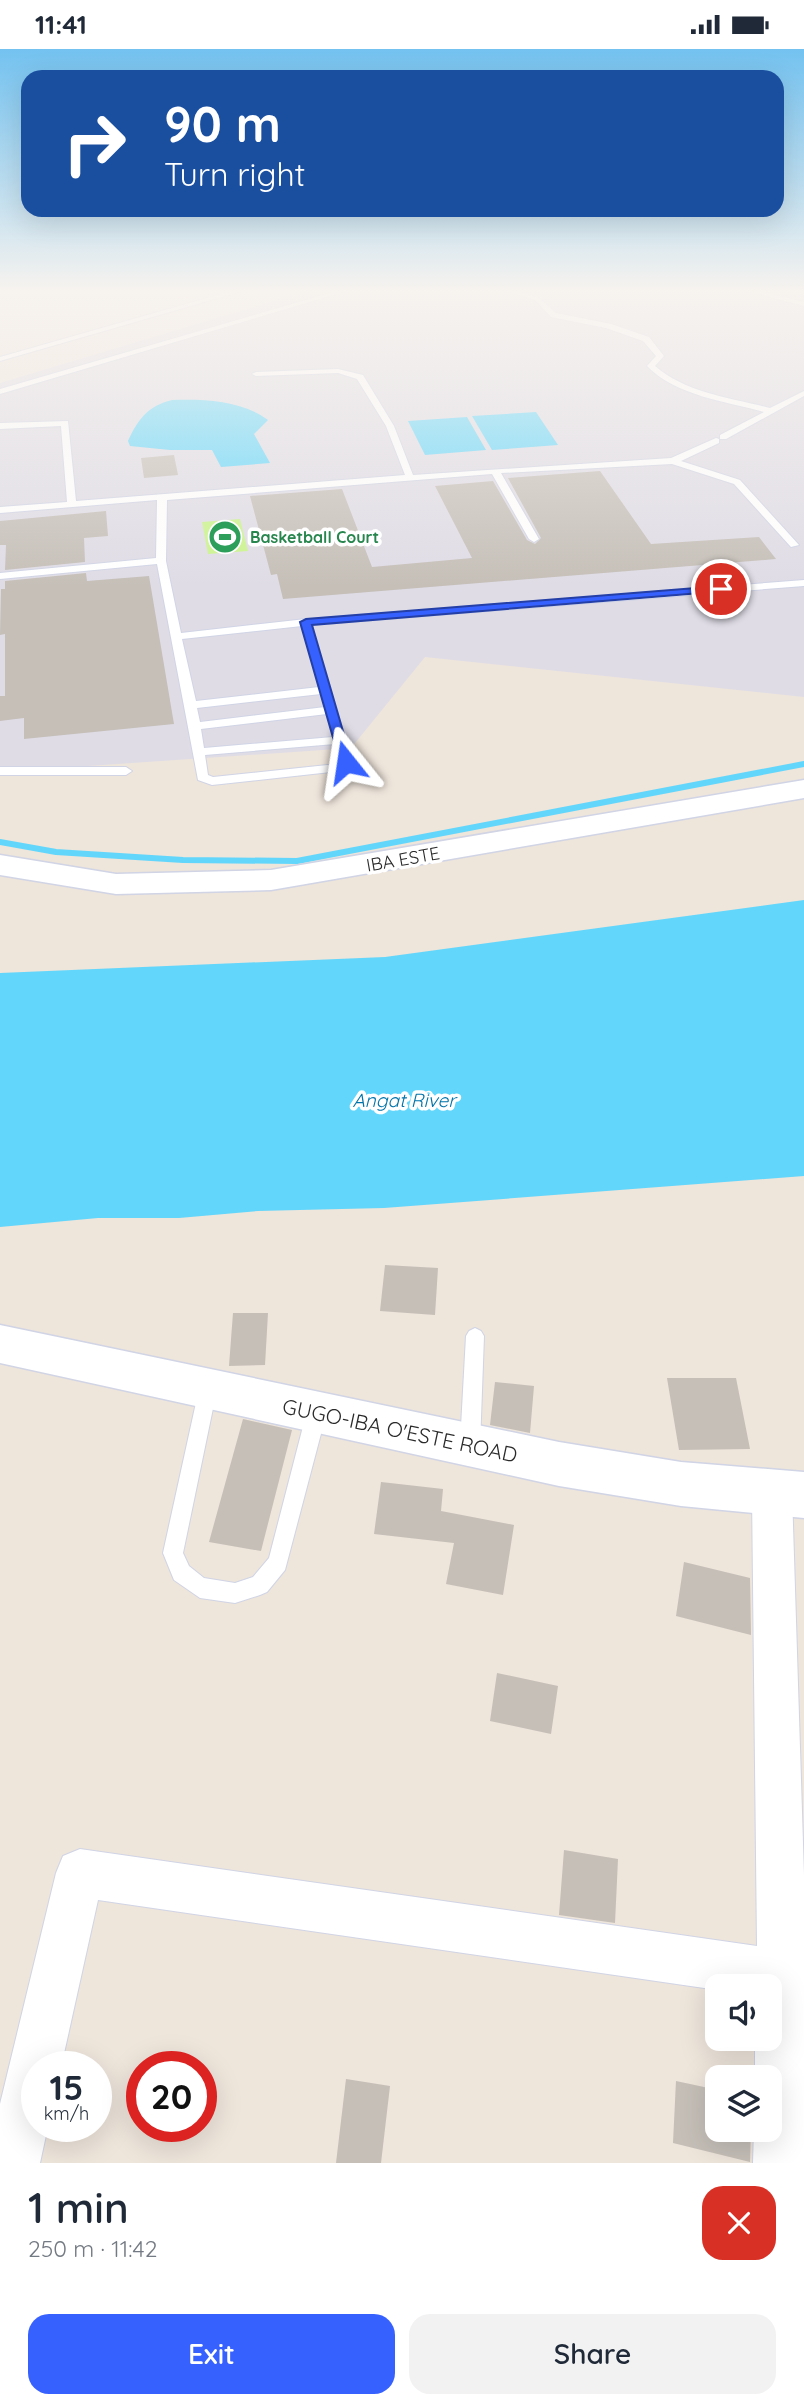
<!DOCTYPE html>
<html lang="en">
<head>
<meta charset="utf-8">
<style>
  :root { --surface:#fff; --page:#f2f2f3; --text:#1f2937; --muted:#747a83; --accent:#3761ff }
  body { margin:0; font-family:Quicksand,sans-serif; background:var(--page); color:var(--text); height:100vh; display:flex; flex-direction:column; font-size:26px; white-space:nowrap }
  * { box-sizing:border-box; margin:0 }
  p { font-size:23px; color:var(--muted) }
  .icon { flex:none; width:38px; height:38px; fill:none; stroke:currentColor; stroke-width:2; stroke-linecap:round; stroke-linejoin:round }
  .map { position:relative; height:2114px; overflow:hidden }
  .panel { display:flex; flex-direction:column; background:var(--surface); flex:1 }
  .panel>* { flex:none }
  .top-card { position:absolute; left:21px; top:21px; width:763px; height:147px; border-radius:21px; box-shadow:0 7px 28px #0002; background:#1a4fa0; color:#fff; overflow:hidden }
  .buttons { position:absolute; left:705px; top:1925px; display:grid; gap:14px }
  .buttons a { display:grid; place-items:center; width:77px; height:77px; border-radius:14px; background:var(--surface); box-shadow:0 7px 28px #0002; font-size:35px }
  .speed { position:absolute; left:21px; top:2002px; display:flex; gap:14px; font-size:35px; font-weight:700; text-align:center }
  .speed>* { display:grid; place-content:center; width:91px; height:91px; border-radius:50%; background:var(--surface); box-shadow:0 7px 28px #0002; line-height:1 }
  .speed small { font-size:18px; font-weight:400 }
  .speed .limit { border:10px solid #d22; background:#fff; color:#111 }
  .pin { position:absolute; display:grid; place-items:center; width:60px; height:60px; color:#fff; margin:-30px; border:4px solid #fff; border-radius:50%; box-shadow:0 2px 7px #0007 }
  .me { position:absolute; width:77px; margin:-38px; rotate:345deg; stroke-linejoin:round; filter:drop-shadow(0 0 5px #0008) }
  .turn { display:flex; align-items:center; gap:24px; height:147px; padding:0 28px; font-size:32px }
  .turn .icon { width:91px; height:91px; stroke-width:2.5 }
  .turn b { display:block; font-size:49px; line-height:60px }
  .round { display:grid; place-items:center; flex:none; width:74px; height:74px; border-radius:21px; background:var(--page) }
  .headline { display:flex; align-items:center; justify-content:space-between; height:119px; padding:0 28px }
  h1 { font-size:42px; font-weight:600; line-height:52px }
  .button { display:flex; gap:14px; margin-top:auto; padding:14px 28px }
  .button a { flex:1; height:80px; border-radius:21px; background:var(--accent); color:#fff; font-size:28px; font-weight:600; line-height:80px; text-align:center }
  .button a+a { background:var(--page); color:var(--text) }
  .status { display:flex; justify-content:space-between; align-items:center; height:49px; padding:0 35px; background:var(--surface); direction:ltr }
  .status svg { height:19px; fill:currentColor }
  .map>svg:first-child { display:block }
  .industrial { fill:#dfdce6 }
  .pitch { fill:#caf38c }
  .water { fill:#63d6fb }
  .lines { fill:none; stroke-linecap:round; stroke-linejoin:round }
  .stream { stroke:#63d6fb; stroke-width:6 }
  .building { fill:#c5bfb8 }
  .lane-casing { stroke:#d0d4e5; stroke-width:2 }
  .street-casing { stroke:#d0d4e5; stroke-width:2 }
  .secondary-casing { stroke:#d0d4e5; stroke-width:3 }
  .lane { fill:#fff; fill-rule:evenodd }
  .street { fill:#fff; fill-rule:evenodd }
  .secondary { fill:#fff; fill-rule:evenodd }
  .route { fill:#3761ff; stroke:#243fa6; stroke-width:2 }
  .labels { text-anchor:middle; dominant-baseline:central; stroke-width:7; stroke-linejoin:round; paint-order:stroke }
  .far-leisure-label { font-size:16px; font-weight:bold; fill:#27864d; stroke:#fff; text-anchor:start }
  .street-label { font-size:18px; fill:#2a2a2a; stroke:#fff }
  .water-label { font-size:19px; font-style:italic; fill:#0073a9; stroke:#fff }
  .near-street-label { font-size:21px; fill:#2a2a2a; stroke:#fff }
</style>
</head>
<body>
<div class="status"><b>11:41</b><svg viewBox="0 0 49 12"><path d="M0 12V9h3v3zM5 12V6h3v6zM10 12V3h3v9zM15 12V0h3v12zM26 1h20v11H26zM47 4h2v5h-2z"/></svg></div>
<div class="map">
<svg width="804" height="2114" viewBox="0 0 804 2114">
  <rect width="100%" height="100%" fill="#eee5db"/>
  <path class="industrial" d="M310,241H804V648L425,608L351,699L0,723V334Z"/>
  <path class="pitch" d="M240,470L248,502L208,505L202,473Z"/>
  <path class="water" d="M172,351C204,350 241,351 268,371L254,385L270,414L221,418L212,401H170L130,397L128,392C138,370 148,357 172,351Z
    M536,363L558,396L492,401L472,367Z
    M467,368L486,401L425,406L408,372Z
    M804,851V1127L384,1159L258,1162L179,1169H98L0,1178V924L385,908Z"/>
  <g class="lines">
    <path class="stream" d="M0,793L56,803L183,811L297,812L804,715"/>
  </g>
  <path class="building" d="M174,406L178,426L144,429L141,409Z
    M600,422L651,495L759,488L776,510L283,550L277,525L271,526L250,447L342,440L372,518L472,509L435,437L493,432L527,491L535,495L541,489L508,429Z
    M106,462L108,487L84,489L85,513L5,521L6,496H0V472Z
    M86,524L87,532L149,527L174,675L24,690V669L0,672V647H5V585L0,586L1,540H5V532Z
    M385,1216L438,1219L435,1266L380,1262Z
    M233,1264H268L265,1316L229,1317Z
    M667,1329H736L750,1400L679,1401Z
    M495,1333L534,1337L530,1384L490,1376Z
    M243,1370L292,1381L261,1502L209,1493Z
    M381,1433L443,1440L441,1462L514,1476L503,1546L446,1535L454,1494L374,1485Z
    M684,1513L750,1529L751,1586L676,1567Z
    M497,1624L558,1637L551,1685L490,1672Z
    M564,1801L618,1810L615,1874L559,1866Z
    M346,2030L390,2037L381,2114H336Z
    M676,2032L718,2041V2081H751L750,2113L673,2094Z"/>
  <g class="lines">
    <defs>
      <path id="lane" d="M235,241H246L0,312V308Z
        M340,241H350L0,345V340Z
        M504,241H514L539,249L556,264L611,275L649,288L664,307L655,317C686,344 732,349 770,359L804,342V347L726,390H720V386L764,363C725,352 676,347 647,317L656,307L643,292L606,279L551,268L535,251Z
        M743,241H755L804,253V257Z
        M338,320L363,326L394,377L413,426L671,409L716,389L719,390V394L681,412L740,431L799,496L791,498L734,435L672,415L501,424L539,490L534,493L529,490L492,425L167,451L166,512L181,584L306,570L804,531V537L312,576L352,713L340,722L212,736L198,731L157,515L0,530V524L156,509L157,451L0,464V458L67,453L61,377L0,380V374L68,372L76,452L405,426L386,377L357,330L338,324L256,327L252,325L256,323ZM302,577L319,638L196,652L182,590ZM321,645L325,658L200,673L197,659ZM327,665L333,688L204,699L201,680ZM335,695L340,712L337,715L213,728L208,726L205,706Z
        M0,718H126L132,722L126,726H0Z
        M475,1279L481,1282L484,1287L480,1396L477,1402L470,1405L463,1402L460,1396L466,1287L469,1282Z
        M208,1332L215,1334L217,1340L183,1504L189,1517L204,1529L235,1534L253,1528L269,1509L307,1362L310,1356L317,1354L324,1356L327,1362L285,1521L267,1543L260,1546L235,1554L200,1549L174,1531L163,1504L199,1340L201,1334Z"/>
      <path id="street" d="M772,1426L786,1431L792,1444L804,1826V2114H753L754,2081H770V2028H755V1990H770V1937H718V1941L98,1851L61,2018H37V2077H48L40,2114H0V2055L56,1824L63,1807L80,1800L757,1897L752,1444L758,1431Z"/>
      <path id="secondary" d="M804,731V749L271,841L116,845L0,826V806L116,825L271,821Z
        M0,1276L559,1393L681,1413L804,1423V1469L681,1457L559,1437L0,1314Z"/>
    </defs>
    <use href="#lane" class="lane-casing"/>
    <use href="#street" class="street-casing"/>
    <use href="#secondary" class="secondary-casing"/>
    <use href="#lane" class="lane"/>
    <use href="#street" class="street"/>
    <use href="#secondary" class="secondary"/>
  </g>
  <linearGradient id="sky" x2="0" y2="1"><stop stop-color="#73c2f0"/><stop offset="0.45" stop-color="#f7f3ef"/><stop offset="1" stop-color="#f7f3ef" stop-opacity="0"/></linearGradient>
  <rect width="804" height="537" fill="url(#sky)"/>
  <path class="route" d="M721,537L726,540L725,542L312,576L352,713L346,717L340,713L300,573L306,570Z"/>
  <defs>
    <symbol id="stadium-disc" viewBox="-11 -11 22 22"><circle r="9.5" fill="#2e9e5b" stroke="#fff"/><path d="M0-5a6.5 5 0 1 0 0 10a6.5 5 0 1 0 0-10ZM-3.5-1.8h7v3.6h-7Z" fill="#fff"/></symbol>
  </defs>
  <g fill-rule="evenodd">
    <use href="#stadium-disc" x="206" y="469" width="38" height="38"/>
  </g>
  <g class="labels">
    <g class="far-leisure-label">
      <text x="250" y="488">Basketball Court</text>
    </g>
    <g class="street-label">
      <text transform="translate(403 810) rotate(-10)">IBA ESTE</text>
    </g>
    <g class="water-label">
      <text x="404" y="1051">Angat River</text>
    </g>
    <g class="near-street-label">
      <text transform="translate(400 1381) rotate(12)">GUGO-IBA O'ESTE ROAD</text>
    </g>
  </g>
</svg>
<div class="buttons">
<a><svg class="icon" aria-label="sound" viewBox="0 0 24 24"><path d="M4 9h4l5-4v14l-5-4H4zM17 9q2 3 0 6"/></svg></a>
<a><svg class="icon" aria-label="layers" viewBox="0 0 24 24"><path d="M12 4l9 5-9 5-9-5zM3 14l9 5 9-5"/></svg></a>
</div>
<div class="speed"><div>15<small>km/h</small></div><div class="limit">20</div></div>
<div class="pin" style="left:721px;top:540px;background:#d93025"><svg class="icon" aria-label="arrive" viewBox="0 0 24 24"><path d="M6 21V4h12l-3 4 3 4H6"/></svg></div>
<svg class="me" style="left:346px;top:713px" viewBox="-20 -20 40 40"><path d="M0-17L14 15 0 8-14 15z" fill="#3761ff" stroke="#fff" stroke-width="4"/></svg>
<div class="top-card">
<div class="turn"><svg class="icon" aria-label="right" viewBox="0 0 24 24"><path d="M7 20v-9h11M14 6l5 5-5 5"/></svg><div><b>90 m</b>Turn right</div></div>
</div>
</div>
<section class="panel">
<div class="headline"><div><h1>1 min</h1><p>250 m · 11:42</p></div><a class="round" style="background:#d93025;color:#fff"><svg class="icon" aria-label="close" viewBox="0 0 24 24"><path d="M6 6l12 12M18 6L6 18"/></svg></a></div>
<div class="button"><a>Exit</a><a>Share</a></div>
</section>
</body>
</html>
